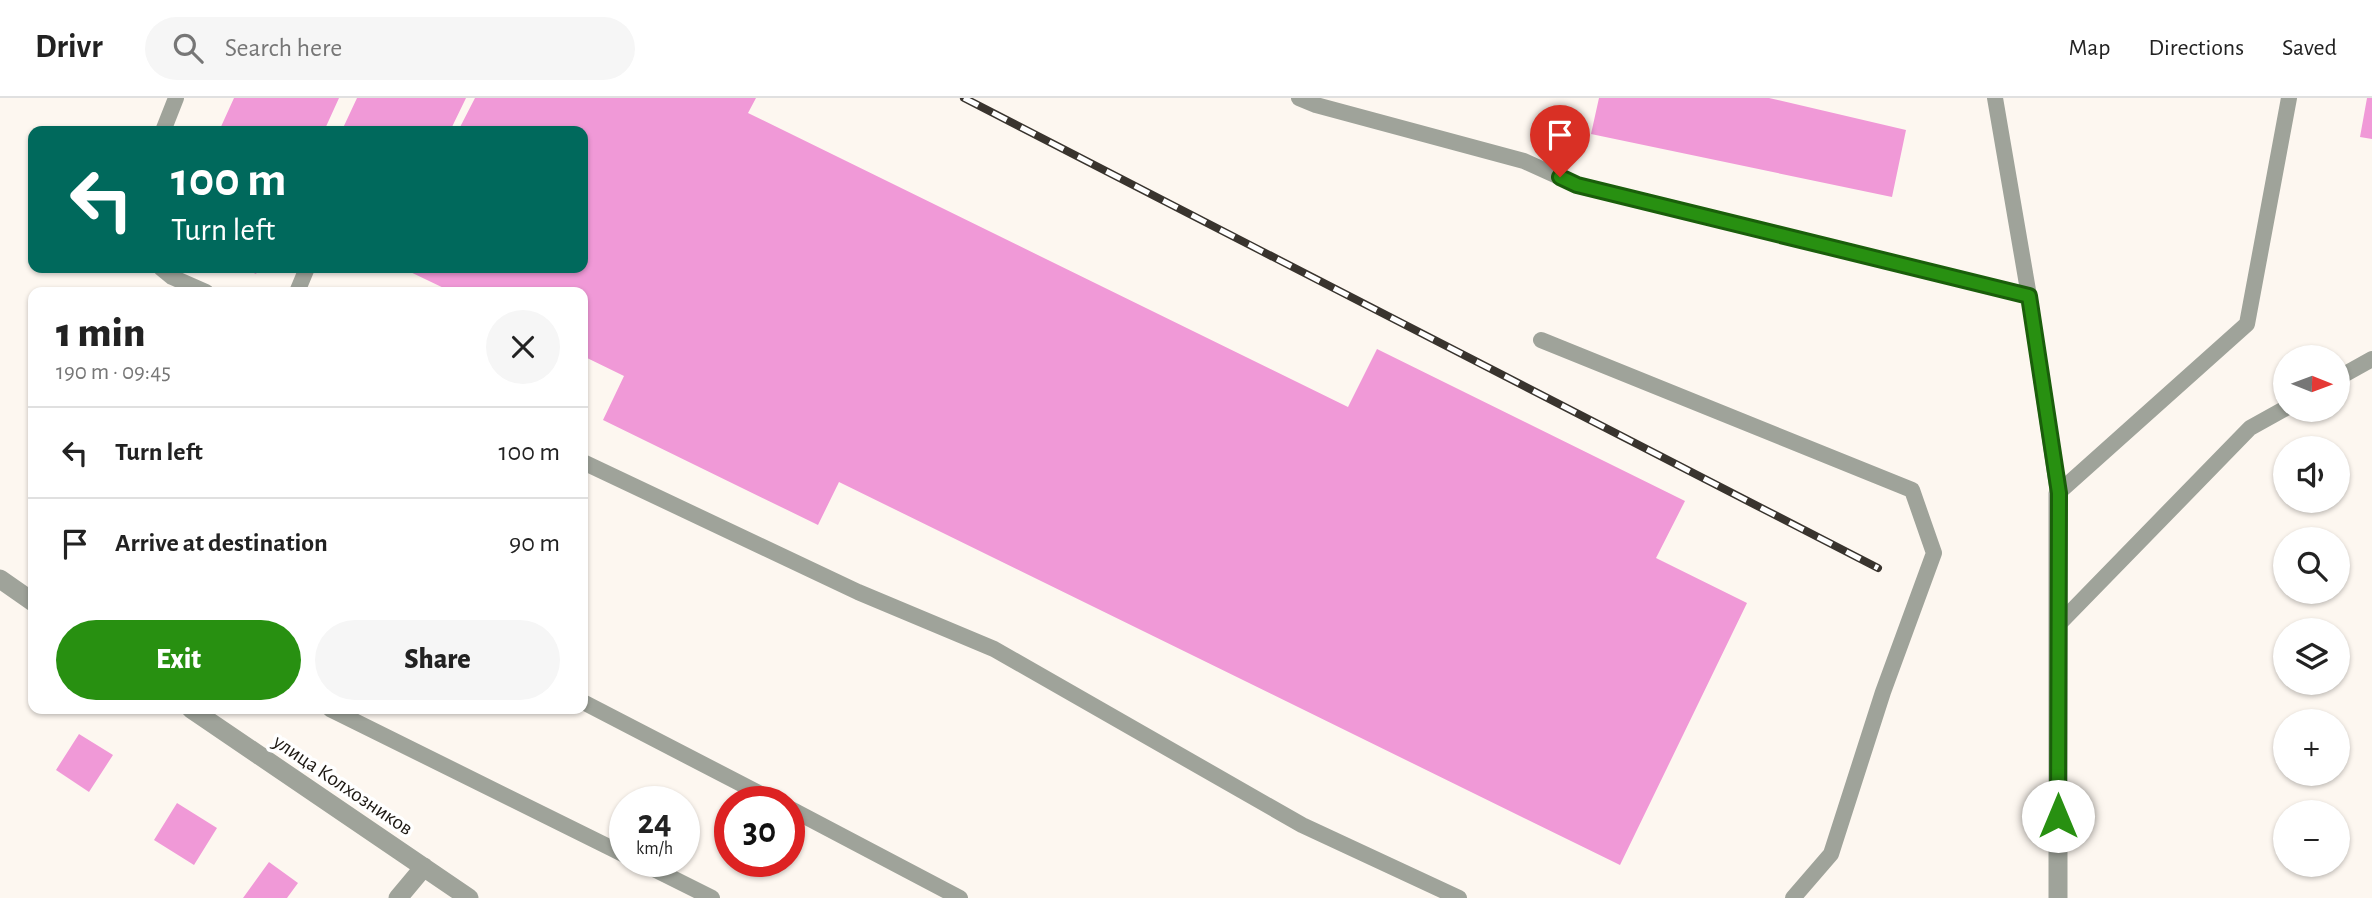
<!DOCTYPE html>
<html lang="en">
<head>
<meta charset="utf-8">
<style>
  :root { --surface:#fff; --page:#f6f6f6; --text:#222; --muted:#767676; --line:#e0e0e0; --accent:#289011 }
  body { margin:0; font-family:"Alegreya Sans",sans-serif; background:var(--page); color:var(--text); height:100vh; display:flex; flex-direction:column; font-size:26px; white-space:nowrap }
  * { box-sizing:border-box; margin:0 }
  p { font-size:23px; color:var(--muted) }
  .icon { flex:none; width:38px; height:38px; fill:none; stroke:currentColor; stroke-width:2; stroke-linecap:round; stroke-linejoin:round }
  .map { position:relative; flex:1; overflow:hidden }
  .drawer { position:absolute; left:28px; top:189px; width:560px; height:427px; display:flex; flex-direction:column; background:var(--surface); border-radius:14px; box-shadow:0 2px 5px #0004 }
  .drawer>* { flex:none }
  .top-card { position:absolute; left:28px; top:28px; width:560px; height:147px; border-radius:14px; box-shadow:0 2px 5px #0004; background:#00695c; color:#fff; overflow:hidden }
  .needle { width:46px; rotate:91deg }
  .controls { position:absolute; left:2273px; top:247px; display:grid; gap:14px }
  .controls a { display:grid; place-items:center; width:77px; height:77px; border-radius:50%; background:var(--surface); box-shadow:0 2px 5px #0004; font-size:35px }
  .speed { position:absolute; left:609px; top:688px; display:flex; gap:14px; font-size:35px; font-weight:700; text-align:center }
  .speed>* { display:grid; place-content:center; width:91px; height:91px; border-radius:50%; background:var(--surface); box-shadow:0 2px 5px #0004; line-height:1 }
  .speed small { font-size:18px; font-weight:400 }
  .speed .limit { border:10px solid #d22; background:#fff; color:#111 }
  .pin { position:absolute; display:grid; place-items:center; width:60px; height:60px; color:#fff; margin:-72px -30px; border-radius:50% 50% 50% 0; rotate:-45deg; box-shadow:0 0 7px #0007 }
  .pin .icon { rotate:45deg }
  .me { position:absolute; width:77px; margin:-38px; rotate:0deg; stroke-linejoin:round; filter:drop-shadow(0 0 5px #0008) }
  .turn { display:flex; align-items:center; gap:24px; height:147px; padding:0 28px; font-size:32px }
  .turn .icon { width:91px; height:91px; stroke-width:2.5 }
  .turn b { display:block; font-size:49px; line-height:60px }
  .round { display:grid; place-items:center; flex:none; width:74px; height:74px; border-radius:37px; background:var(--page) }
  .overview { display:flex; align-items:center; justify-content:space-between; height:119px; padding:0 28px }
  h1 { font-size:42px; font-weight:800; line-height:52px }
  .primary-button { display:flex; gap:14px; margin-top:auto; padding:14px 28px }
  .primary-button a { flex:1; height:80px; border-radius:42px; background:var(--accent); color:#fff; font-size:28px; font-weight:800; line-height:80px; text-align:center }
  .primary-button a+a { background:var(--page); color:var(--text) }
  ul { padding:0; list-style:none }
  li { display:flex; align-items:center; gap:21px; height:91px; padding:0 28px; border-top:2px solid var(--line) }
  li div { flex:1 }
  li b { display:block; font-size:26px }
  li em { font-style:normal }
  header { display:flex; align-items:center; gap:42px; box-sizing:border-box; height:98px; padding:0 35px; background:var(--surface); border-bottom:2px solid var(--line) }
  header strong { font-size:33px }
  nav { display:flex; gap:38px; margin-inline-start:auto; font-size:24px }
  .search { width:490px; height:63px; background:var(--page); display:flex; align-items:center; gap:18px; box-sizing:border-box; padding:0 24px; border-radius:38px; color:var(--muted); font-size:26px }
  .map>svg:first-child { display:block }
  .building { fill:#f099d7 }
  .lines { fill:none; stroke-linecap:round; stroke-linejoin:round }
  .service { stroke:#9fa39a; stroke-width:16 }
  .minor { stroke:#9fa39a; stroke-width:19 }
  .rail-casing { stroke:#39342e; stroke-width:8 }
  .rail { stroke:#fff; stroke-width:5; stroke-dasharray:16; stroke-linecap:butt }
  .route-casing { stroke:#1a5e0b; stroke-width:18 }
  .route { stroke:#289011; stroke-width:12 }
  .labels { text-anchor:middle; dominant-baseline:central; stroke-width:7; stroke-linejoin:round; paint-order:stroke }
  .street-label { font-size:21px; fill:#1d1812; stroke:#fff }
</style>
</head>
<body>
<header>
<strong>Drivr</strong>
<div class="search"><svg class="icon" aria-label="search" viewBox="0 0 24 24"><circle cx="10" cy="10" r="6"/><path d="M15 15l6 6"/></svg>Search here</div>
<nav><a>Map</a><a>Directions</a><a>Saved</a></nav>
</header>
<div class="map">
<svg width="2372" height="800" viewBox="0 0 2372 800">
  <rect width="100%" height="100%" fill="#fdf7f0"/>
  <path class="building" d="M234,0H339L324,33H219Z
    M357,0H466L450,33H349L343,30Z
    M475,0H756L748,15L1348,309L1377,251L1685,403L1656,460L1747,505L1620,767L839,384L818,427L603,322L624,278L583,258V194H452L402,170H583V33H458Z
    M1599,0H1769L1906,32L1892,99L1591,36Z
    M2367,0H2372V41L2360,39Z
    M243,170H259L256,176Z
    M79,636L113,657L89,694L56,672Z
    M177,705L217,730L194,767L154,742Z
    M269,764L298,785L287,800H243Z"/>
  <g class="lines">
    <path class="service" d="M1299,0L1316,7L1524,63L1577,87L2029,198
      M1995,0L2029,198L2058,395
      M163,33L176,0
      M161,170L172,179L206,194
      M297,194L307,170
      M1541,242L1912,392L1934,455L1883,594L1831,756L1793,800
      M2338,280L2372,261
      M583,364L858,494L994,551L1302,727L1459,800
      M2058,395L2247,226L2289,0
      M2057,528L2250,330L2286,310
      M583,604L776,704
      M330,611L625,757
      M789,710L960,800
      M638,763L712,800"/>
    <path class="minor" d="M0,481L33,504
      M191,611L469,800
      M398,800L424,769
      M2058,800V395"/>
    <defs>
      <path id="rail" d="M964,0L1878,470"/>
    </defs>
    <use href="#rail" class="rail-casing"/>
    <use href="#rail" class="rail"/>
  </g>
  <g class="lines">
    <defs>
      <path id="route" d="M1560,79L1577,87L2029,198L2059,395L2058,718"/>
    </defs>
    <use href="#route" class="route-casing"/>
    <use href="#route" class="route"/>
  </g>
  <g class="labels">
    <g class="street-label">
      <text transform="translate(343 687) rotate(34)">улица Колхозников</text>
    </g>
  </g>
</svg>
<div class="controls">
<a><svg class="needle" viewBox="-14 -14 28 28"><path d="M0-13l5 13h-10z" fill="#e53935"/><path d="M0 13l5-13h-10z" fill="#767676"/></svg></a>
<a><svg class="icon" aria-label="sound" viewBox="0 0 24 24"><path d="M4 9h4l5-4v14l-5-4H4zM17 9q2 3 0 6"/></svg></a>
<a><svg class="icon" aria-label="search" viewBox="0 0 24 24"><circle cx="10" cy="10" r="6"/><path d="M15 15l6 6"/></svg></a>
<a><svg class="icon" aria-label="layers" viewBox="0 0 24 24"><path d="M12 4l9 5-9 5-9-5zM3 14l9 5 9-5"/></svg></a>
<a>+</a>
<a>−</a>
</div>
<div class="speed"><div>24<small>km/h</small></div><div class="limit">30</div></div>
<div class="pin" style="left:1560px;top:79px;background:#d93025"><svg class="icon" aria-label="arrive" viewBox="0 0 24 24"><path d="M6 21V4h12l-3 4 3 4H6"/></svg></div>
<svg class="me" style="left:2058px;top:718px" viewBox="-20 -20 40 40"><circle r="19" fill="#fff"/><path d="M0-13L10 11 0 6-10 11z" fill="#289011"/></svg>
<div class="top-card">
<div class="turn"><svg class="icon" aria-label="left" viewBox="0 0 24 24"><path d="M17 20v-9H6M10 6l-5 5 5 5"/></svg><div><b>100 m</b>Turn left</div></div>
</div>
<section class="drawer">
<div class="overview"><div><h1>1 min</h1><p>190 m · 09:45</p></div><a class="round"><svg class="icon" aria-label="close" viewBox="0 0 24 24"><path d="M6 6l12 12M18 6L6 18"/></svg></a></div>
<ul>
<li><svg class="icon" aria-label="left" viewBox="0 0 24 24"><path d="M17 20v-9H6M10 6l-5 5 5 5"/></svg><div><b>Turn left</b></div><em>100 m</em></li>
<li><svg class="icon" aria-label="arrive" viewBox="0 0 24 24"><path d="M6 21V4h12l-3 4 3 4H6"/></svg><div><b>Arrive at destination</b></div><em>90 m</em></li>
</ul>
<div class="primary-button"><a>Exit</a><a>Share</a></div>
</section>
</div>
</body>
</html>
